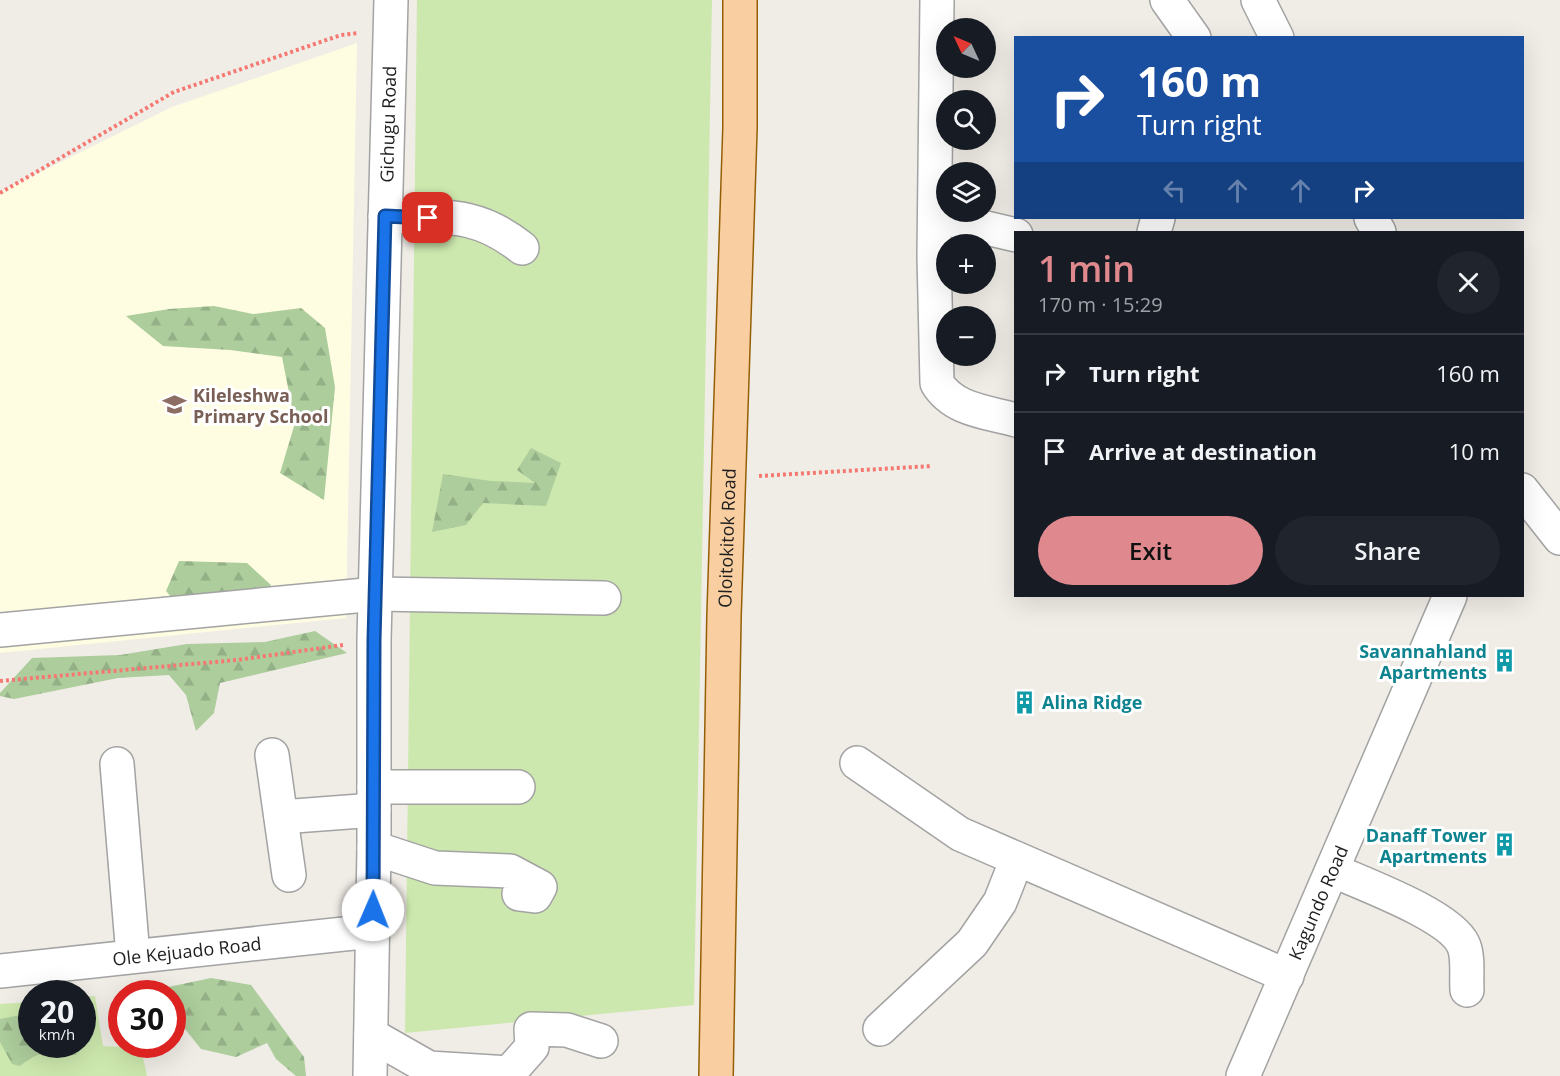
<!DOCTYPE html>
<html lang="en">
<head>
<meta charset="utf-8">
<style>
  :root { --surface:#171b24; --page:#20242c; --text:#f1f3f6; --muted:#9ea1a6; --line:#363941; --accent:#df898e }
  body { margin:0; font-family:"Open Sans",sans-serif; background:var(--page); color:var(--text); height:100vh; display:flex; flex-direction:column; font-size:22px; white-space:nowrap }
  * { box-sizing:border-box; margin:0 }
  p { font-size:20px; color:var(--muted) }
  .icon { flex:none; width:33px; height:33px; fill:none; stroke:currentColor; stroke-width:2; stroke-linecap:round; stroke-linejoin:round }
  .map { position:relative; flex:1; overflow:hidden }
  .panel { position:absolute; left:1014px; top:231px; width:510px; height:366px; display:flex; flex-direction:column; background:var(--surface); border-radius:0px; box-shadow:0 6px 24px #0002 }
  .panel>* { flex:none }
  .guide { position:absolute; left:1014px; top:36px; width:510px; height:183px; border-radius:0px; box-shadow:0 6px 24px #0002; background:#1a4fa0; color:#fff; overflow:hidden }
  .needle { width:39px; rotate:314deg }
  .tools { position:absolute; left:936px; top:18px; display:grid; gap:12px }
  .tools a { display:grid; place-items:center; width:60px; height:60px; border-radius:50%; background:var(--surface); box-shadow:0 6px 24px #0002; font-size:30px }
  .speed { position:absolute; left:18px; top:980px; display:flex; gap:12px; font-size:30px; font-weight:700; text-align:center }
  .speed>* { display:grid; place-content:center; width:78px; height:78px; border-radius:50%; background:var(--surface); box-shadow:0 6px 24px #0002; line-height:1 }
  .speed small { font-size:15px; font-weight:400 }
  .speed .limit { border:9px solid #d22; background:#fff; color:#111 }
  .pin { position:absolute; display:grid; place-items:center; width:51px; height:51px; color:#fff; margin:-26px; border-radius:12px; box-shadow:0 3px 9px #0006 }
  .me { position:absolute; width:66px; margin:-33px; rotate:1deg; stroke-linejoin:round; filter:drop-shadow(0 0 4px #0008) }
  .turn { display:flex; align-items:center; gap:21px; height:126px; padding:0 24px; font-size:27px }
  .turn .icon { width:78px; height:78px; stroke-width:2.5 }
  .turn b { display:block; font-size:42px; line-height:51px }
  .lanes { display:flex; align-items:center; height:57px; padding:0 24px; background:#0003; justify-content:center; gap:30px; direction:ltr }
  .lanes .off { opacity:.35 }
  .round { display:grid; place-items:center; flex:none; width:63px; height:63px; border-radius:32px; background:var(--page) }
  .headline { display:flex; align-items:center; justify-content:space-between; height:102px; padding:0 24px }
  h1 { font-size:36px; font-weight:600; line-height:45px; color:var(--accent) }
  .button { display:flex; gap:12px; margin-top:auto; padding:12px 24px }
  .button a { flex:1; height:69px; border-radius:36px; background:var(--accent); color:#111; font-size:24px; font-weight:600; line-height:69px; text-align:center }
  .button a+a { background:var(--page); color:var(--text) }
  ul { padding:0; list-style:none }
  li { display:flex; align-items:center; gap:18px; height:78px; padding:0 24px; border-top:2px solid var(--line) }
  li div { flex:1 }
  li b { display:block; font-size:22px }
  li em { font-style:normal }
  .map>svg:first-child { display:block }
  .education { fill:#fefde1 }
  .grass { fill:#cde8ae }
  .forest { fill:url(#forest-firs) }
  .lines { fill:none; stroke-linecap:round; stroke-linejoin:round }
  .minor-casing { stroke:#a3a3a3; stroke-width:36 }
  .major-casing { stroke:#955f05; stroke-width:36 }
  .path { stroke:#f57972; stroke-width:4; stroke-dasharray:3 3; stroke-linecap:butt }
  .minor { stroke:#fff; stroke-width:33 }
  .major { stroke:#f9cfa2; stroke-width:33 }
  .route-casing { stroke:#114b97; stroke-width:15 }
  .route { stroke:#1a73e8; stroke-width:10 }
  .labels { text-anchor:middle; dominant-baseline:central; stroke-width:6; stroke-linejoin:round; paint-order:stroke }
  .street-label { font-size:18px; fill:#1f1f1f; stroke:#fff }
  .education-label { font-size:18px; font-weight:bold; fill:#785e54; stroke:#fff; text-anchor:start }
  .culture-label { font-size:18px; font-weight:bold; fill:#0d838f; stroke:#fff; text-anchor:end }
</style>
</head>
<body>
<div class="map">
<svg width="1560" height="1076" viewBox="0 0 1560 1076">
  <defs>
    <pattern id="forest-firs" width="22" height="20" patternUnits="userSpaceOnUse" patternTransform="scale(1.5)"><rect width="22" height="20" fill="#adcd9c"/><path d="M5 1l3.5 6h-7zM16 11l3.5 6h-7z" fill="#94b086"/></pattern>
  </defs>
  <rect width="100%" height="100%" fill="#f0ece6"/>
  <path class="education" d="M357,43L346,618L0,653V192L172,107Z"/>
  <path class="grass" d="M417,0H712L694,1005L405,1033Z
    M95,996L103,1046L141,1048L147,1076H0V1004L31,1002L32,1044H82L83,997Z"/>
  <path class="forest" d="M214,306L253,314L301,308L325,328L335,387L324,500L280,473L295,423L282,357L230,350L163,346L126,316L169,309Z
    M531,448L561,463L546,506L483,503L466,525L432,532L443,474L491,481L535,483L517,470Z
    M179,561L247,563L271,585L246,620L194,624L166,591Z
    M315,631L347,653L220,683L214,713L196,731L186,695L169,675L118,678L14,699L0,696V693L32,658L120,655L187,644L265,642Z
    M211,978L251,985L304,1057L306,1076H296L276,1059L267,1043L236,1057L201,1049L173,1014L172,993H156L154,990Z
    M31,1013L32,1044H82L83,1034V1044L76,1055C52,1048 39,1051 20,1066L12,1064L0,1042V1019Z"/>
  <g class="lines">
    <defs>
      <g id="minor">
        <path d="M937,0L934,256L937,383C953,410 987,412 1016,420"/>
        <path d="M1167,0L1194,38"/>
        <path d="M1258,0L1277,38"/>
        <path d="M385,216C443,218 474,210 522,248"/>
        <path d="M935,216L1016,235"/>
        <path d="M1371,218L1379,232"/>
        <path d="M1154,232L1158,218"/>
        <path d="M1522,490L1560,538"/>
        <path d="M0,630L376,594L604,598"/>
        <path d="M272,755L289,875"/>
        <path d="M857,763L960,834L1287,976"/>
        <path d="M117,764L133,956"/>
        <path d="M374,787H518"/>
        <path d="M281,817L374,810"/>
        <path d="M374,848L435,868L510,871L540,887L535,896L519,894"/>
        <path d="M1332,870C1363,884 1449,915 1463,944C1469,956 1466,976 1467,990"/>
        <path id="s1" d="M0,971L372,931"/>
        <path d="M880,1029L972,943L1000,902L1017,859"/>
        <path d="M371,1035L429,1068L509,1073L532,1047L531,1029L567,1030L601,1041"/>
        <path id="s2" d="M370,1076L374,848V640L391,0"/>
        <path id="s3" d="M1243,1076L1450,596"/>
      </g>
      <g id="major">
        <path id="s4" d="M716,1076L724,616L740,128V0"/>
      </g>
    </defs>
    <use href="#minor" class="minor-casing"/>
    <use href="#major" class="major-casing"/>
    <path class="path" d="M0,193L174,92L341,35L359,33
      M759,476L932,466
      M0,681L237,660L343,645"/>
    <use href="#minor" class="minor"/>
    <use href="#major" class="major"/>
  </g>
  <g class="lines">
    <defs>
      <path id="route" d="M373,910L374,640L385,216L428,218"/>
    </defs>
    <use href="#route" class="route-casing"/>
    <use href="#route" class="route"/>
  </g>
  <defs>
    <symbol id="school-bare" viewBox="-9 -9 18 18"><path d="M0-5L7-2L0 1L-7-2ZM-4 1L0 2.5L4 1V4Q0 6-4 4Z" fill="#8d6e63" stroke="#fff" stroke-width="2.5" paint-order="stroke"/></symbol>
    <symbol id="building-bare" viewBox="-9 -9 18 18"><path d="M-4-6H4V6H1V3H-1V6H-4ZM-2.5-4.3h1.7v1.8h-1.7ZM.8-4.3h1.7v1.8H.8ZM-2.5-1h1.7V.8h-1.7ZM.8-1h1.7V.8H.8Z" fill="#0f9aa8" stroke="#fff" stroke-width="2.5" paint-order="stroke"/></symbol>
  </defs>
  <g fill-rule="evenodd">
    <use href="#school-bare" x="158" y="388" width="33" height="33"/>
    <use href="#building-bare" x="1488" y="644" width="33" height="33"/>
    <use href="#building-bare" x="1008" y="686" width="33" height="33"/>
    <use href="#building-bare" x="1488" y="828" width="33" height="33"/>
  </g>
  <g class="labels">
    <g class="street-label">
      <text stroke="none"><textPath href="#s2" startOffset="952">Gichugu Road</textPath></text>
      <text stroke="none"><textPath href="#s4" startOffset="538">Oloitokitok Road</textPath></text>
      <text stroke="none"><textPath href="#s3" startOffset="189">Kagundo Road</textPath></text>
      <text stroke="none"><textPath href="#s1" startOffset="188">Ole Kejuado Road</textPath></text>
    </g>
    <g class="education-label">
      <text x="193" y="395">Kileleshwa<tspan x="193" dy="21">Primary School</tspan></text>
    </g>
    <g class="culture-label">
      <text x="1487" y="651">Savannahland<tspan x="1487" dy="21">Apartments</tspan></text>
      <text x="1042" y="702" text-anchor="start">Alina Ridge</text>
      <text x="1487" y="835">Danaff Tower<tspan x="1487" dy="21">Apartments</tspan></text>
    </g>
  </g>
</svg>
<div class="tools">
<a><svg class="needle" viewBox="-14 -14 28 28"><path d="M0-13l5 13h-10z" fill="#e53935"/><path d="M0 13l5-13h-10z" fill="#9ea1a6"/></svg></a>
<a><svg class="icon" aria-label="search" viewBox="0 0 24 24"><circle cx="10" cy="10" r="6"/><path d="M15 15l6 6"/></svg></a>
<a><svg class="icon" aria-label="layers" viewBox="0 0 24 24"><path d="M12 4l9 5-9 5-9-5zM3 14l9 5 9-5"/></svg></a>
<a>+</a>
<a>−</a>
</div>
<div class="speed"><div>20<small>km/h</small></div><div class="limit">30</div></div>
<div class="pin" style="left:428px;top:218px;background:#d93025"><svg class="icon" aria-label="arrive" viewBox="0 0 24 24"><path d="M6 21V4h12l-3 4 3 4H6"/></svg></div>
<svg class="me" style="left:373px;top:910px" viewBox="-20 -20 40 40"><circle r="19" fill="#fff"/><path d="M0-13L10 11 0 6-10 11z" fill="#1a73e8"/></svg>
<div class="guide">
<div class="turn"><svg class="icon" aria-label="right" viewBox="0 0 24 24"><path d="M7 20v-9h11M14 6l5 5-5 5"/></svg><div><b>160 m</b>Turn right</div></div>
<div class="lanes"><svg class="icon off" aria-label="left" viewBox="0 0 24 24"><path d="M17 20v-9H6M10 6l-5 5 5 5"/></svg><svg class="icon off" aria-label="ahead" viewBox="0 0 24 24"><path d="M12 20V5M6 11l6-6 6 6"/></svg><svg class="icon off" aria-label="ahead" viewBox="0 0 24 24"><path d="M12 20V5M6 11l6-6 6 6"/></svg><svg class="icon" aria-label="right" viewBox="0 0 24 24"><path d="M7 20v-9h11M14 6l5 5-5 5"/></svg></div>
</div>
<section class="panel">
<div class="headline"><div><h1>1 min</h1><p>170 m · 15:29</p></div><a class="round"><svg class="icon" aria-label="close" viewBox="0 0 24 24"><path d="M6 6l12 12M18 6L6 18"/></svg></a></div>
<ul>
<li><svg class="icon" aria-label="right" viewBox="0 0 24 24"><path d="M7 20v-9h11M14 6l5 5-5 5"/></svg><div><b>Turn right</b></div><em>160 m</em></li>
<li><svg class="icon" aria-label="arrive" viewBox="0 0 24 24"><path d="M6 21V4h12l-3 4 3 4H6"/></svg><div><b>Arrive at destination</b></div><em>10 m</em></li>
</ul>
<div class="button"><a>Exit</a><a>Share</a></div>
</section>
</div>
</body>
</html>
